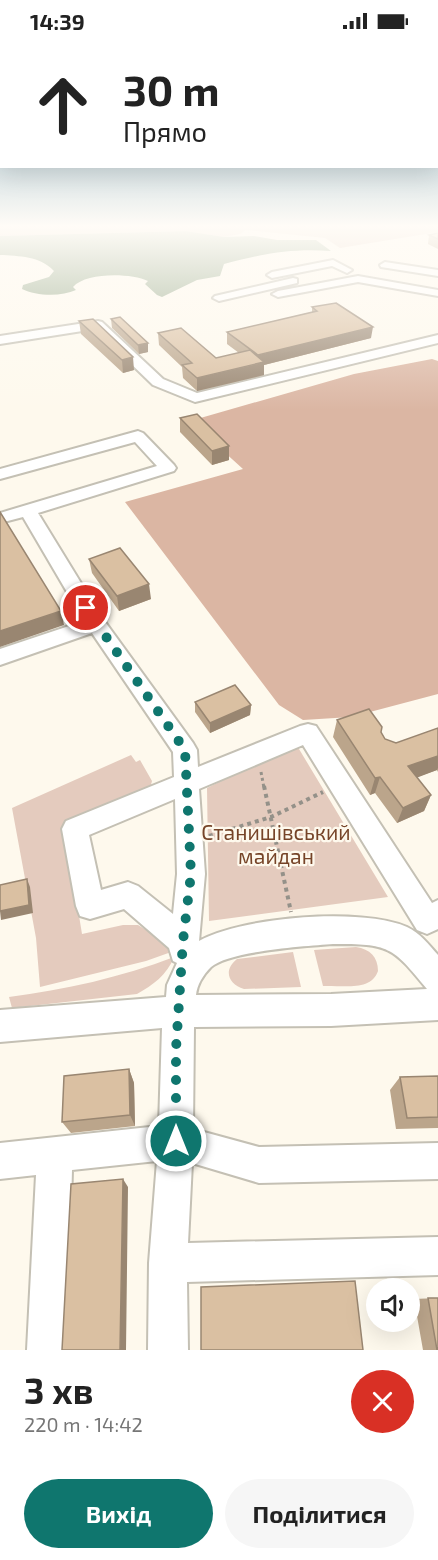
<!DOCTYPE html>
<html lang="uk">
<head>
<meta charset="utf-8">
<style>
  :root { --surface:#fff; --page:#f6f6f6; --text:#222; --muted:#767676; --accent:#0f766e }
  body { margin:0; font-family:"Exo 2",sans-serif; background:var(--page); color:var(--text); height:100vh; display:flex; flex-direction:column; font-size:22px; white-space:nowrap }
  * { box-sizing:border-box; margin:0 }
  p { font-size:20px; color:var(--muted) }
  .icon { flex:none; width:33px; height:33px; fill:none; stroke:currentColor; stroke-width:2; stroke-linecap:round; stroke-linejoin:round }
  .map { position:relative; height:1308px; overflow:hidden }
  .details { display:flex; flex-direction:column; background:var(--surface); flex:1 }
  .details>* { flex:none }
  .guide { position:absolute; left:0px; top:0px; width:438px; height:126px; box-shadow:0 6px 24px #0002; background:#fff; color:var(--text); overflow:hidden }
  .tools { position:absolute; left:366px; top:1236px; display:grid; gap:12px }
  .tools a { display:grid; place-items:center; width:54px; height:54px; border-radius:50%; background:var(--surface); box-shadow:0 6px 24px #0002; font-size:30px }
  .pin { position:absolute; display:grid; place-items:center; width:51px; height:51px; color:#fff; margin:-26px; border:3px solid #fff; border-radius:50%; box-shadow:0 2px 6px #0007 }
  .me { position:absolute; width:66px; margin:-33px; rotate:0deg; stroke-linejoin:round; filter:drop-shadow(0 0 4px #0008) }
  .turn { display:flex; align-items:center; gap:21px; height:126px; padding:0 24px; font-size:27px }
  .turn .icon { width:78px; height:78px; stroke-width:2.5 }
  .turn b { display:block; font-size:42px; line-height:51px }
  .round { display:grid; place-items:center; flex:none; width:63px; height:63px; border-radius:32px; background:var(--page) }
  .summary { display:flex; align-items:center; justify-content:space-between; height:102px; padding:0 24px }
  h1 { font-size:36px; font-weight:700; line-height:45px }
  .button { display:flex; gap:12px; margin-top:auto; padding:12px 24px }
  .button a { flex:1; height:69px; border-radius:36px; background:var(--accent); color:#fff; font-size:24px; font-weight:700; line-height:69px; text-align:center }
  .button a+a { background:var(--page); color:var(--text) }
  .status { display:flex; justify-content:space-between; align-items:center; height:42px; padding:0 30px; background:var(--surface); direction:ltr }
  .status svg { height:16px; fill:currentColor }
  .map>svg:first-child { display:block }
  .green { fill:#e4cbbe }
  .forest { fill:#dbb6a3 }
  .water { fill:#91a585 }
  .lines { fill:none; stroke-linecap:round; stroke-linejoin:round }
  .minor-casing { stroke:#c4c0b4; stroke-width:4 }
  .path-far1 { stroke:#949189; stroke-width:3; stroke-dasharray:3 3; stroke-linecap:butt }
  .path { stroke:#949189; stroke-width:4; stroke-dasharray:4 4; stroke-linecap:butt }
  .minor { fill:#fff; fill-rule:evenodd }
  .wall { fill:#bba58b }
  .shaded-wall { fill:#998671 }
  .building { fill:#dac0a2; stroke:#998671; stroke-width:1.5 }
  .route { stroke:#0f766e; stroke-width:10; stroke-dasharray:0 18 }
  .labels { text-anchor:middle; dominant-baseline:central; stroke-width:4.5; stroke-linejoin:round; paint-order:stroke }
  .park-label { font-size:21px; fill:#764428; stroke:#fef9ed }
</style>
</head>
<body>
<div class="status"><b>14:39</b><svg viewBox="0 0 49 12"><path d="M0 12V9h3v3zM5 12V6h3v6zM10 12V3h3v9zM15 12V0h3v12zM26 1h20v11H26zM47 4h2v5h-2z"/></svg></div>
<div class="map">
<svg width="438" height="1308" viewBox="0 0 438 1308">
  <rect width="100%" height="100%" fill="#fef9ed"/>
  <path class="green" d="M0,184H438V190L340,206L325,196L246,188L240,192L224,195L186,189L0,194Z
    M296,702L388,855L209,879L207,746Z
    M131,713L136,720L140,718L152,739L148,754L64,782L82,892L123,883H138L168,901L174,909L146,919L40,945L36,896L12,766Z
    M356,905C370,907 378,915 378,929C371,950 341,943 323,944L314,908Z
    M293,910L301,945L244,947C228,942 223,928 237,917Z
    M174,915C167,933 153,943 137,952L12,966L9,955C64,948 122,935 174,915Z"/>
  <path class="forest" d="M432,317L438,319V652L351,675L303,678L279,663L125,460L243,427L190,379L354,332Z"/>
  <path class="water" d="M186,189L224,195L254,194L277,198H316L331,209C291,206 262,212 224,222L220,234L197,238L162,255L157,253L145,242L148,239C131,231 86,230 73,245L76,248C61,255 36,254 22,247L23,243L49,235L54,229C40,214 19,214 0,213V194Z"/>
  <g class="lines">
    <defs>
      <path id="minor" d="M333,218L352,228L347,231L332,224L272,236L267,233L272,230Z
        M385,220L438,228V234L381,225L380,223Z
        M358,234L438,248V254L358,240L278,255L272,252L278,249Z
        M293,236L297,237V241L219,259L213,256L215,254Z
        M98,279L102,280L163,337L197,351L438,293V301L195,360L153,343L95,287L0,302V294Z
        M138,389L143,391L174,423L176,426L174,429L38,471L103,577L193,701L197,708L198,725L300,684L308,682L316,684L432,861L438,858V887L427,892L417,888L303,703L199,747L205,832L199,899C241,875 362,865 407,885C420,891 429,903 438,913V978L331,984L194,985L193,1087L259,1105L438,1101V1137L259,1141L192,1121L188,1201L438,1195V1233L187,1240L188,1308H148L149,1221L157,1119L72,1128L67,1308H27L36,1133L0,1137V1101L159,1084L162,986L0,1000V968L166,955L167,943L177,921L173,919L169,906L124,867L90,877L80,874L76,864L62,787L66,779L174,735L173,710L92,591L0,623V607L84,579L23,475L0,481V471L157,424L135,400L0,437V427ZM175,757L177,832L173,872L138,844L128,840L101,848L89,793ZM333,902C389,902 392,904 427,947L331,952L196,953C197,943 203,933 211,925C229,909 306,904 333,902Z"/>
    </defs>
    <use href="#minor" class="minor-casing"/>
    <path class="path-far1" d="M261,730L264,746"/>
    <path class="path" d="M264,744L291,870
      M209,794L271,775L323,750"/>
    <use href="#minor" class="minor"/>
  </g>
  <path class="wall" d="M438,191V207L428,202L429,193Z
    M312,265L371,296L264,323V333L197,349L183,336L182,325L159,303L158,291L216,316L239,311L227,302V290L312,270Z
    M111,277L148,310L139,312L112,286Z
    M79,279L134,328L123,331L81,292Z
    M180,376L229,404V418L212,423L180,390Z
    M89,517L151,557L119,569L92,531Z
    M195,660L251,663L250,673L210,691L195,670Z
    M337,678L381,690L385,697L396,701L438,686V730L437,728L417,735L431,753L424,769L397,781L375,751L370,753L333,695Z
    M129,1027L134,1041L135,1084L71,1091L62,1080Z
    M438,1034V1086L396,1087L390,1048L400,1035Z
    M438,1256V1308H423L414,1257Z"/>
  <path class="shaded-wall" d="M373,285L371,296L264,323V333L197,349V336L258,322V313Z
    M148,301V310L139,312L138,303Z
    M133,315L134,328L123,331L122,318Z
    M229,404V418L212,423V409Z
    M149,542L151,557L119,569L117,554Z
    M61,569L64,583L0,605V589Z
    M251,663L250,673L210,691V681Z
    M438,714V726L437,728L403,741L408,724Z
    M380,735L375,751L370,753L375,736Z
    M431,753L424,769L397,781L403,766Z
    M27,837L30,845L33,871L1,878L0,869Z
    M129,1027L134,1041L135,1084L130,1073Z
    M123,1137L128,1145L126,1308H120Z"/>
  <path class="building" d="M438,191V197L429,193Z
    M336,261L373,285L258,313L227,290L317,269L312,265Z
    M120,275L148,301L138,303L111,277Z
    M93,277L133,315L122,318L79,279Z
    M181,286L216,316L250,308L264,320L197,336L182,323L192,321L158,291Z
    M197,372L229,404L212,409L180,376Z
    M0,470L61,569L0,589Z
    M120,506L149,542L117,554L89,517Z
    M235,643L251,663L210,681L195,660Z
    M369,667L382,685L381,690L385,697L396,701L438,686V714L408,724L431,753L403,766L380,735L375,736L337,678Z
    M27,837L29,863L0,869V843Z
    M129,1027L130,1073L62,1080L64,1034Z
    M438,1034V1075L407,1076L400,1035Z
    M123,1137L120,1308H62L71,1142Z
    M355,1239L363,1308H201V1245Z
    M428,1256H438V1308H437Z"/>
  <linearGradient id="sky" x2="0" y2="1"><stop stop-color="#85aec0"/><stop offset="0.5" stop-color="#fffcf7"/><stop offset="1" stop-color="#fffcf7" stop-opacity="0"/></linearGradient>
  <rect width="438" height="368" fill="url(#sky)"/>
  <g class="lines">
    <path class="route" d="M86,566L185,708L191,832L183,899L176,1007V1099"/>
  </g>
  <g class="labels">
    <g class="park-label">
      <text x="276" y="789">Станишівський<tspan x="276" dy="24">майдан</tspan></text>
    </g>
  </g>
</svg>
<div class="tools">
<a><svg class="icon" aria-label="sound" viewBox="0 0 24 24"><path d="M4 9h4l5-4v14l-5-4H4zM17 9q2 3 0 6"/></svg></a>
</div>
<div class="pin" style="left:86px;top:566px;background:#d93025"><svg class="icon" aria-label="arrive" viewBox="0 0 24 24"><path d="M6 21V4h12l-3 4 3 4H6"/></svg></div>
<svg class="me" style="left:176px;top:1099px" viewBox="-20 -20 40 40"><circle r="17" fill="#0f766e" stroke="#fff" stroke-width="3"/><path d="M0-11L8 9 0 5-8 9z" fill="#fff"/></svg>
<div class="guide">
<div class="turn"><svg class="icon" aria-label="ahead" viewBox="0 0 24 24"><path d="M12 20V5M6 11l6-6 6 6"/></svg><div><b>30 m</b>Прямо</div></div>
</div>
</div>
<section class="details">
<div class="summary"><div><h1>3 хв</h1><p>220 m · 14:42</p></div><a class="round" style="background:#d93025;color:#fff"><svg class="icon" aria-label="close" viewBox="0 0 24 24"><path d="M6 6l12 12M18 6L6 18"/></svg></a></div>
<div class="button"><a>Вихід</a><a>Поділитися</a></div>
</section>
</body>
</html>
